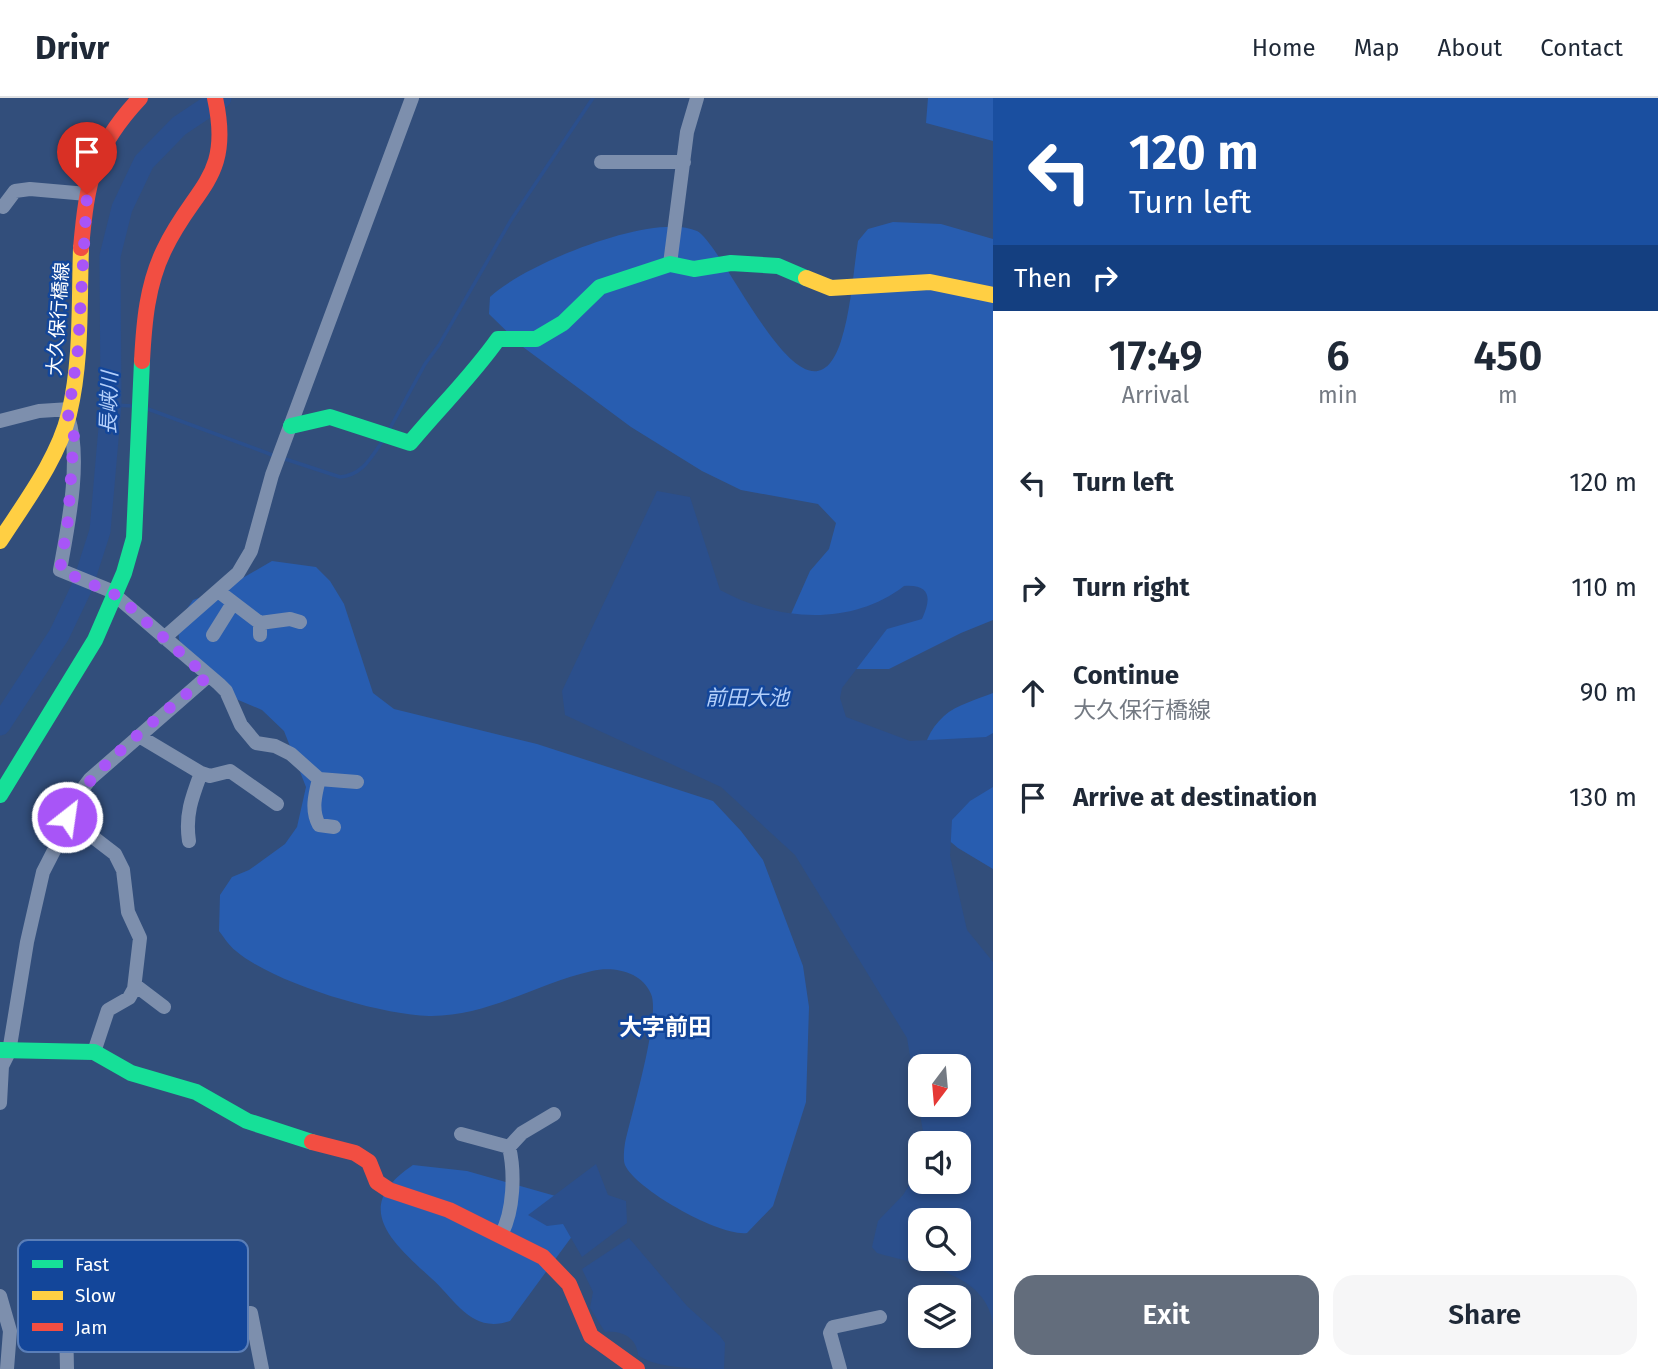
<!DOCTYPE html>
<html lang="en">
<head>
<meta charset="utf-8">
<style>
  :root { --surface:#fff; --page:#f6f6f7; --text:#1f2937; --muted:#747a83; --line:#e0e1e3; --accent:#636d7c }
  body { margin:0; font-family:"Fira Sans","Noto Sans JP",sans-serif; background:var(--page); color:var(--text); height:100vh; display:flex; flex-direction:column; font-size:26px; white-space:nowrap }
  * { box-sizing:border-box; margin:0 }
  p { font-size:23px; color:var(--muted) }
  .icon { flex:none; width:38px; height:38px; fill:none; stroke:currentColor; stroke-width:2; stroke-linecap:round; stroke-linejoin:round }
  .map { position:relative; flex:1; overflow:hidden }
  .drawer { display:flex; flex-direction:column; background:var(--surface); width:665px }
  .drawer>* { flex:none }
  .top-card { background:#1a4fa0; color:#fff; overflow:hidden }
  .needle { width:46px; rotate:196deg }
  .buttons { position:absolute; left:908px; top:956px; display:grid; gap:14px }
  .buttons a { display:grid; place-items:center; width:63px; height:63px; border-radius:14px; background:var(--surface); box-shadow:0 4px 10px #0003; font-size:35px }
  .pin { position:absolute; display:grid; place-items:center; width:60px; height:60px; color:#fff; margin:-72px -30px; border-radius:50% 50% 50% 0; rotate:-45deg; box-shadow:0 0 7px #0007 }
  .pin .icon { rotate:45deg }
  .me { position:absolute; width:77px; margin:-38px; rotate:30deg; stroke-linejoin:round; filter:drop-shadow(0 0 5px #0008) }
  .turn { display:flex; align-items:center; gap:24px; height:147px; padding:0 21px; font-size:32px }
  .turn .icon { width:91px; height:91px; stroke-width:2.5 }
  .turn b { display:block; font-size:49px; line-height:60px }
  .then { display:flex; align-items:center; height:66px; padding:0 21px; background:#0003; gap:14px; font-size:26px }
  .eta { display:flex; justify-content:space-evenly; align-items:center; height:119px; text-align:center }
  .eta b { font-size:42px; font-weight:600; line-height:49px }
  .action { display:flex; gap:14px; margin-top:auto; padding:14px 21px }
  .action a { flex:1; height:80px; border-radius:21px; background:var(--accent); color:#fff; font-size:28px; font-weight:600; line-height:80px; text-align:center }
  .action a+a { background:var(--page); color:var(--text) }
  ul { padding:0; list-style:none }
  li { display:flex; align-items:center; gap:21px; height:105px; padding:0 21px }
  li div { flex:1 }
  li b { display:block; font-size:26px }
  li em { font-style:normal }
  header { display:flex; align-items:center; gap:42px; box-sizing:border-box; height:98px; padding:0 35px; background:var(--surface); border-bottom:2px solid var(--line) }
  header strong { font-size:33px }
  nav { display:flex; gap:38px; margin-inline-start:auto; font-size:24px }
  main { display:flex; flex:1; min-height:0 }
  .map>svg:first-child { display:block }
  .green { fill:#285db0 }
  .water { fill:#2b4f8c; fill-rule:evenodd }
  .lines { fill:none; stroke-linecap:round; stroke-linejoin:round }
  .stream { stroke:#2b4f8c; stroke-width:3.5 }
  .river { stroke:#2b4f8c; stroke-width:21 }
  .street { stroke:#7d8fad; stroke-width:14 }
  .fast { stroke:#16e098; stroke-width:16 }
  .slow { stroke:#ffcf43; stroke-width:16 }
  .jam { stroke:#f24e42; stroke-width:16 }
  .route { stroke:#a855f7; stroke-width:12; stroke-dasharray:0 21.6 }
  .labels { text-anchor:middle; dominant-baseline:central; stroke-width:5; stroke-linejoin:round; paint-order:stroke }
  .street-label { font-size:19px; fill:#fff; stroke:#13469a }
  .water-label { font-size:21px; font-style:italic; fill:#b3cffa; stroke:#13469a }
  .quarter-label { font-size:23px; font-weight:bold; fill:#fff; stroke:#13469a }
  .key { fill:#13469a; stroke:#5a7eb8; stroke-width:2 }
  .key-label { font-size:19px; fill:#fff }
</style>
</head>
<body>
<header>
<strong>Drivr</strong>
<nav><a>Home</a><a>Map</a><a>About</a><a>Contact</a></nav>
</header>
<main>
<div class="map">
<svg width="993" height="1271" viewBox="0 0 993 1271">
  <rect width="100%" height="100%" fill="#324e7b"/>
  <path class="green" d="M928,0H993V43L926,25Z
    M893,124L941,126L993,141V522L961,535L889,571H836L791,516L810,473L829,451L836,425L818,406L741,392L702,373L631,329L523,249L489,216L490,199C523,167 653,113 697,133C725,147 807,348 841,243C851,212 853,176 858,143L868,131Z
    M272,463L316,469L330,483L344,506L373,595L394,611L537,646L713,703L741,733L763,762L803,868L809,909L806,1004L773,1108L747,1135C721,1139 636,1092 625,1067C623,1062 624,1052 625,1045C631,1017 661,918 651,896C642,874 614,868 592,873C537,885 488,919 429,918C380,917 273,885 236,853C229,848 224,839 219,833L220,797L232,779L249,772L285,746L297,729L306,689L284,633L262,612L229,598L188,561L179,541L178,524L193,502L222,492Z
    M993,595V771L958,750L921,719C920,683 915,644 944,618C956,607 978,601 993,595Z
    M413,1067L467,1073L559,1099L581,1126L510,1223C471,1236 456,1202 431,1180C392,1144 350,1109 413,1067Z"/>
  <path class="water" d="M657,393L690,399L720,492C777,523 851,529 904,488C932,486 931,502 922,521L887,531L842,590L840,600L846,619L910,643L986,639L993,635V689L970,703L952,722L950,758L967,832L993,864V1227C986,1173 920,1168 877,1155L872,1149L878,1123L903,1097L920,1070V1083H959V1045H925L907,940L795,757L721,689L565,617L562,593ZM920,968H959V1006H920ZM920,1122H959V1160H920Z
    M596,1066L608,1097L626,1103L627,1125L582,1159L563,1126L547,1128L528,1117Z
    M629,1140L687,1208L720,1238L725,1245L724,1271C702,1271 655,1271 638,1257C637,1239 621,1232 605,1234L590,1210L593,1194L582,1171Z"/>
  <g class="lines">
    <path class="stream" d="M111,307L134,308
      M148,311L275,358
      M389,332L425,266L439,247L511,122L593,0
      M282,360L340,379C362,377 370,361 382,344"/>
    <path class="river" d="M0,627L59,537L82,489L100,433L111,307L110,158L122,110L144,64L179,28L221,0"/>
    <path class="street" d="M601,64H684
      M3,109L15,93L30,91L87,96
      M670,166L687,34L697,0
      M68,319C82,361 68,428 60,472L109,492L219,586L226,593L241,627L256,645L275,648L291,656L319,681L357,684
      M0,323L39,313L70,311
      M218,493L260,525V537
      M260,525L290,521L300,524
      M213,537L233,505
      M164,540L238,475L251,453L272,377L412,0
      M139,638L201,675C192,699 185,717 189,743
      M201,675L210,678L230,673L277,706
      M319,681C315,697 311,712 319,727L334,729
      M67,719L115,756L123,772L128,814L140,840L134,891L129,900L108,912L94,954
      M135,887L164,909
      M0,1005L2,968L9,954L27,844L43,774L63,735L69,709L90,681L207,579
      M461,1036L509,1049C515,1074 514,1113 501,1137
      M509,1049L522,1035L554,1016
      M146,1185L148,1218
      M0,1198L10,1233L7,1271
      M67,1271L66,1224L72,1220L251,1215L262,1271
      M840,1271L830,1235L833,1229L880,1219"/>
    <path class="fast" d="M291,328L330,319L410,345C439,310 472,278 498,241H536L563,225L600,189L670,166L694,171L731,165L778,168L806,180
      M0,697L95,542L124,475L134,440L142,263
      M0,952L94,954L131,975L196,994L247,1023L312,1044"/>
    <path class="slow" d="M806,180L831,190L930,184L993,197
      M0,443C25,404 58,361 69,316C82,262 79,205 81,150"/>
    <path class="jam" d="M81,150C87,83 93,50 140,0
      M142,263C144,225 147,187 164,152C194,88 233,81 215,0
      M312,1044L355,1055L369,1064L377,1084L389,1092L449,1112L543,1159L569,1186L591,1238L637,1271"/>
  </g>
  <g class="lines">
    <path class="route" d="M67,719C76,682 175,606 207,579L118,498L60,472L68,422L74,336L68,319L78,251L87,96"/>
  </g>
  <g class="labels">
    <g class="street-label">
      <text transform="translate(58 221) rotate(-86)">大久保行橋線</text>
    </g>
    <g class="water-label">
      <text transform="translate(109 305) rotate(-88)">長峡川</text>
      <text x="747" y="600">前田大池</text>
    </g>
    <g class="quarter-label">
      <text x="665" y="929">大字前田</text>
    </g>
  </g>
  <rect x="18" y="1142" width="230" height="112" rx="10" class="key"/>
  <rect x="32" y="1162" width="31" height="8" fill="#16e098"/>
  <rect x="32" y="1193" width="31" height="9" fill="#ffcf43"/>
  <rect x="32" y="1225" width="31" height="8" fill="#f24e42"/>
  <g class="key-label">
    <text x="75" y="1173">Fast</text>
    <text x="75" y="1204">Slow</text>
    <text x="75" y="1236">Jam</text>
  </g>
</svg>
<div class="buttons">
<a><svg class="needle" viewBox="-14 -14 28 28"><path d="M0-13l5 13h-10z" fill="#e53935"/><path d="M0 13l5-13h-10z" fill="#747a83"/></svg></a>
<a><svg class="icon" aria-label="sound" viewBox="0 0 24 24"><path d="M4 9h4l5-4v14l-5-4H4zM17 9q2 3 0 6"/></svg></a>
<a><svg class="icon" aria-label="search" viewBox="0 0 24 24"><circle cx="10" cy="10" r="6"/><path d="M15 15l6 6"/></svg></a>
<a><svg class="icon" aria-label="layers" viewBox="0 0 24 24"><path d="M12 4l9 5-9 5-9-5zM3 14l9 5 9-5"/></svg></a>
</div>
<div class="pin" style="left:87px;top:96px;background:#d93025"><svg class="icon" aria-label="arrive" viewBox="0 0 24 24"><path d="M6 21V4h12l-3 4 3 4H6"/></svg></div>
<svg class="me" style="left:67px;top:719px" viewBox="-20 -20 40 40"><circle r="17" fill="#a855f7" stroke="#fff" stroke-width="3"/><path d="M0-11L8 9 0 5-8 9z" fill="#fff"/></svg>
</div>
<section class="drawer">
<div class="top-card">
<div class="turn"><svg class="icon" aria-label="left" viewBox="0 0 24 24"><path d="M17 20v-9H6M10 6l-5 5 5 5"/></svg><div><b>120 m</b>Turn left</div></div>
<div class="then">Then<svg class="icon" aria-label="right" viewBox="0 0 24 24"><path d="M7 20v-9h11M14 6l5 5-5 5"/></svg></div>
</div>
<div class="eta">
<div><b>17:49</b><p>Arrival</p></div>
<div><b>6</b><p>min</p></div>
<div><b>450</b><p>m</p></div>
</div>
<ul>
<li><svg class="icon" aria-label="left" viewBox="0 0 24 24"><path d="M17 20v-9H6M10 6l-5 5 5 5"/></svg><div><b>Turn left</b></div><em>120 m</em></li>
<li><svg class="icon" aria-label="right" viewBox="0 0 24 24"><path d="M7 20v-9h11M14 6l5 5-5 5"/></svg><div><b>Turn right</b></div><em>110 m</em></li>
<li><svg class="icon" aria-label="ahead" viewBox="0 0 24 24"><path d="M12 20V5M6 11l6-6 6 6"/></svg><div><b>Continue</b><p>大久保行橋線</p></div><em>90 m</em></li>
<li><svg class="icon" aria-label="arrive" viewBox="0 0 24 24"><path d="M6 21V4h12l-3 4 3 4H6"/></svg><div><b>Arrive at destination</b></div><em>130 m</em></li>
</ul>
<div class="action"><a>Exit</a><a>Share</a></div>
</section>
</main>
</body>
</html>
